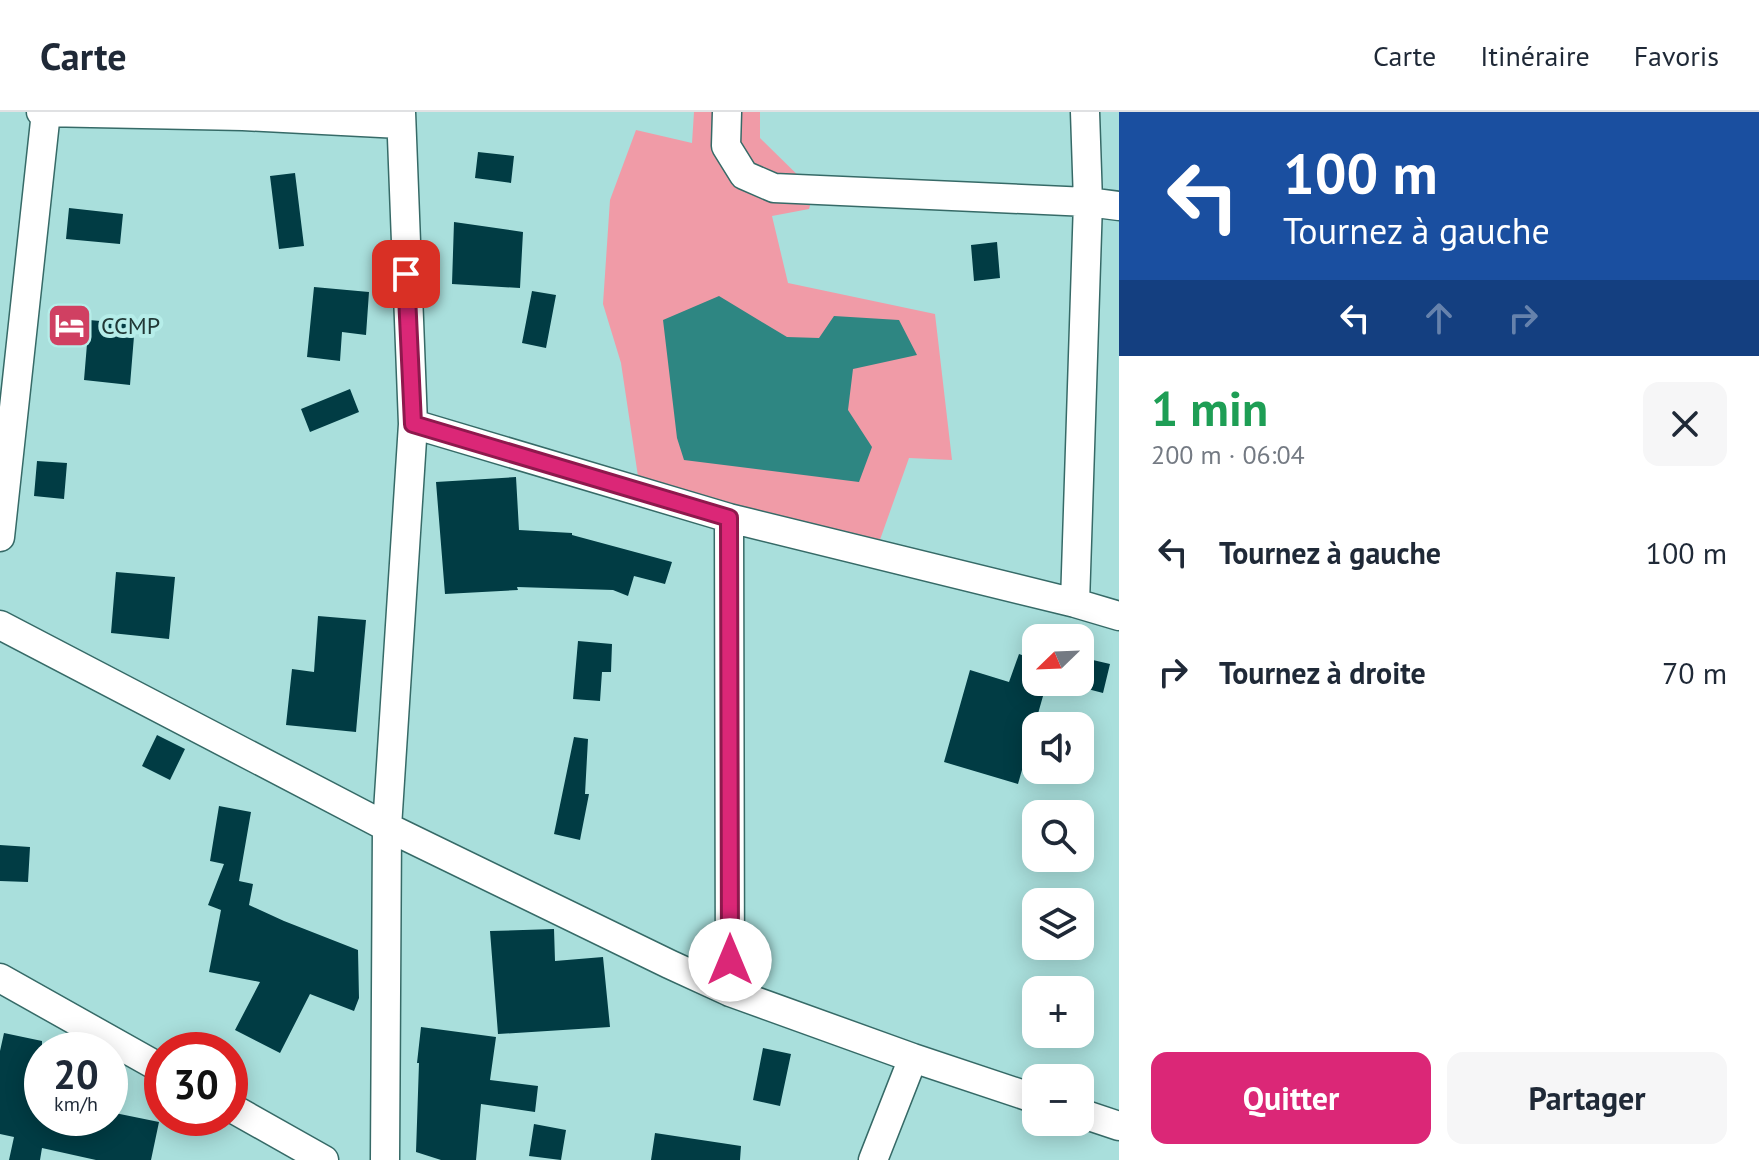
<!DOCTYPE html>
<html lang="fr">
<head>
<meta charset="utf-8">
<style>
  :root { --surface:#fff; --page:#f6f6f7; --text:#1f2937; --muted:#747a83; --line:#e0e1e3; --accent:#db2777 }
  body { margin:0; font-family:"PT Sans",sans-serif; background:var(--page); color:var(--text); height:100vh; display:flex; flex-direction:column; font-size:30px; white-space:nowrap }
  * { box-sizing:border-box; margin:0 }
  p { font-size:26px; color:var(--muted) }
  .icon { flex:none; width:44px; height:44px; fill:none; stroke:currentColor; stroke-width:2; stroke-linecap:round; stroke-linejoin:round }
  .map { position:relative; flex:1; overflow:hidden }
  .side { display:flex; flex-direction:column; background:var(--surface); width:640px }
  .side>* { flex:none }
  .top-card { background:#1a4fa0; color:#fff; overflow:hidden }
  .needle { width:52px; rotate:247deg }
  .controls { position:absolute; left:1022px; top:512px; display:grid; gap:16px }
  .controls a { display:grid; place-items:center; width:72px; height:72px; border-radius:16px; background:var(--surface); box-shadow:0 4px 20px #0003; font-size:40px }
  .speed { position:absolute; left:24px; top:920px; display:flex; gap:16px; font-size:40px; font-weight:700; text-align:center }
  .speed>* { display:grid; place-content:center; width:104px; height:104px; border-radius:50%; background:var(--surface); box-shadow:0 4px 20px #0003; line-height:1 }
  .speed small { font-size:20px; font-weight:400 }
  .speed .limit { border:12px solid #d22; background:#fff; color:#111 }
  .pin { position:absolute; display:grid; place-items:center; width:68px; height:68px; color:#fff; margin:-34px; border-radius:16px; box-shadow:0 4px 12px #0006 }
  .me { position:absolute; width:88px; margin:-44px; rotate:0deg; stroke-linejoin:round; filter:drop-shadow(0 0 6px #0008) }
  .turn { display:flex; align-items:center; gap:28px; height:168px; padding:0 32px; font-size:36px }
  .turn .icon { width:104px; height:104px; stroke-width:2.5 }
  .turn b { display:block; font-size:56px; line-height:68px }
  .lanes { display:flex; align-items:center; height:76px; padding:0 32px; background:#0003; justify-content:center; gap:40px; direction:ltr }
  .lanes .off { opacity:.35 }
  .round { display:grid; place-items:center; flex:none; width:84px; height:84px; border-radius:16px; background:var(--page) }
  .head { display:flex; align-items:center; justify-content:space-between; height:136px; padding:0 32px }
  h1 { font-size:48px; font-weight:800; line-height:60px; color:#1e9e55 }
  .cta { display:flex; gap:16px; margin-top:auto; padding:16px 32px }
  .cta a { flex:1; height:92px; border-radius:16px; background:var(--accent); color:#fff; font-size:32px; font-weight:800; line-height:92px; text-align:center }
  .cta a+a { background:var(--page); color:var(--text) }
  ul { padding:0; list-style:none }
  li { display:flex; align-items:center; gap:24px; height:120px; padding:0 32px }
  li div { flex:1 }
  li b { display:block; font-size:30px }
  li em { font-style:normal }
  header { display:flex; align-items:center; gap:48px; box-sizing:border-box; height:112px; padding:0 40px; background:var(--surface); border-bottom:2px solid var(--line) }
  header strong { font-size:38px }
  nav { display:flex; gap:44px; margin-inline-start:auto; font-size:28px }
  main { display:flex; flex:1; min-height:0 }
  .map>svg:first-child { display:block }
  .green { fill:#f09ba7 }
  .water { fill:#2e8682 }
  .building { fill:#013c44 }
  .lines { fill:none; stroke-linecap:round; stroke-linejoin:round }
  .minor-casing { stroke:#366a67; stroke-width:31 }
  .minor { stroke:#fff; stroke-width:28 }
  .route-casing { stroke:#8e194d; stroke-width:20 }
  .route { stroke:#db2777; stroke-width:14 }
  .labels { text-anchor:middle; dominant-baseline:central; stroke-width:8; stroke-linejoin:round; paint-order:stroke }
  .poi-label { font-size:24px; fill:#213735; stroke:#b6ede9; text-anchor:start }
</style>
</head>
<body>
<header>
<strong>Carte</strong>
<nav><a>Carte</a><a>Itinéraire</a><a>Favoris</a></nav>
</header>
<main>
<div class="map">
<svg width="1119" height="1048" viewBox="0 0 1119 1048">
  <rect width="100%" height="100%" fill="#a9dfdc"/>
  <path class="green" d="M694,0H760V26L814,79L809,97L772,104L788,171L935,202L952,348L909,346L876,439L639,371L621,251L603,192L610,88L636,18L692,31Z"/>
  <path class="water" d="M719,184L787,225L819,226L834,204L899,208L917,243L853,257L848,298L872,335L859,370L684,348L677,326L663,208Z"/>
  <path class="building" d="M478,40L514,44L511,71L475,66Z
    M295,61L304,134L279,137L270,64Z
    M69,96L123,102L120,132L66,127Z
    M454,110L523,120L520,176L452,172Z
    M997,130L1000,166L974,169L971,133Z
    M314,175L369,180L366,223L342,220L340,249L307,245Z
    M532,179L556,183L546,236L522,231Z
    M89,208L135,212L130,273L84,268Z
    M350,277L359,300L310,320L301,297Z
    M37,349L67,351L64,387L34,384Z
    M516,365L519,418L572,421V423L672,450L665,472L634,464L628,484L613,478L517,475L518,478L445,482L436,370Z
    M116,460L175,465L169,527L111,521Z
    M318,504L366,508L356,620L286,613L292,557L314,560Z
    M578,529L612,532L611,560H602L600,589L573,587Z
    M1019,542L1036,548V570H1047L1018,672L944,650L970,558L1009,570Z
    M1080,545L1110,552L1103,581L1080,575Z
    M157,623L185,637L170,668L142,654Z
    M574,625L588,627L585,682H589L580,728L554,722Z
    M219,694L251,700L239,769L253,772L249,793L284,809L358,838L359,886L354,899L310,882L280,941L235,918L260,870L209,860L221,798L208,793L224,752L210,749Z
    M0,733L30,735L28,770L0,769Z
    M554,817L555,849L603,845L610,915L498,922L490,819Z
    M421,915L496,925L490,968L538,974L535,1000L481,992L476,1048H441L416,1040L419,951H417Z
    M4,921L42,929V1007L86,1016L88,1006H110V1000L159,1010L151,1048H96L42,1036L40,1048H9L14,1025L0,1022V939Z
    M763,936L791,942L780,994L753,988Z
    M534,1012L566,1018L561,1048L529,1044Z
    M655,1021L741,1034L740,1048H651Z"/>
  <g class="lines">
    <defs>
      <path id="minor" d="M41,0L243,4L400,12
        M727,0L726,34L744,63L774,76L1088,90L1119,94
        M413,312L729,406L1075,491L1119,504
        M729,406L730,880
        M0,425L46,0
        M1075,491L1088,90L1085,0
        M0,513L387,715L669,852L730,880L913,946L1036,987
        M0,866L162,957
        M230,995L324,1048
        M1080,1001L1119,1014
        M385,1048L387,715L413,312L401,0
        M873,1048L913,946"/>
    </defs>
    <use href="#minor" class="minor-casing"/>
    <use href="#minor" class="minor"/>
  </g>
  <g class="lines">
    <defs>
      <path id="route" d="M406,162L413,312L729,406L730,848"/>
    </defs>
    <use href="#route" class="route-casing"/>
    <use href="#route" class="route"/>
  </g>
  <defs>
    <symbol id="hotel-square" viewBox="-11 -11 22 22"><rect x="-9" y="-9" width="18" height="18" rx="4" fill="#d04062" stroke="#b6ede9"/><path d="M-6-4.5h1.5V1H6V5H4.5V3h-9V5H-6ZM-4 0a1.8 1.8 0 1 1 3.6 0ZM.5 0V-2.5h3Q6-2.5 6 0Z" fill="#fff"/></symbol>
  </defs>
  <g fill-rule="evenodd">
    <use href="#hotel-square" x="44" y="188" width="51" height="51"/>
  </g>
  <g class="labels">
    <g class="poi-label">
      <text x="101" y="213">CCMP</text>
    </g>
  </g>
</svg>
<div class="controls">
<a><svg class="needle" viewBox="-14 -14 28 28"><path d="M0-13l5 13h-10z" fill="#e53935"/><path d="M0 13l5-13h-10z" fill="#747a83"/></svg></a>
<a><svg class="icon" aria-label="sound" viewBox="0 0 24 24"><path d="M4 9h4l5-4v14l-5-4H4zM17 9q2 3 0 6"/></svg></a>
<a><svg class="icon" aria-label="search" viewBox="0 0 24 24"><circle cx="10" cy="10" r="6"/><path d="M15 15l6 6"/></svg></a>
<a><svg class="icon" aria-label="layers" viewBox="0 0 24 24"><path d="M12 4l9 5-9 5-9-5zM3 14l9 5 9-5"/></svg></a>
<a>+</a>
<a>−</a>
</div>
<div class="speed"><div>20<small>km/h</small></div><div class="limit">30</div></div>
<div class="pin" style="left:406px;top:162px;background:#d93025"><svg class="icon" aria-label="arrive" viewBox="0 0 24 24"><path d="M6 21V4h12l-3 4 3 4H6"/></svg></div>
<svg class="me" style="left:730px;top:848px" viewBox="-20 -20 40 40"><circle r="19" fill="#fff"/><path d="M0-13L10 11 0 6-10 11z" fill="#db2777"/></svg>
</div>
<section class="side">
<div class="top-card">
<div class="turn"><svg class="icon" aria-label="left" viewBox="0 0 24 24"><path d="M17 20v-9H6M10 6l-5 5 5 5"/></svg><div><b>100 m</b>Tournez à gauche</div></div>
<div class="lanes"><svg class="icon" aria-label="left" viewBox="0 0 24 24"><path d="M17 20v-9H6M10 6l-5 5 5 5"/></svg><svg class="icon off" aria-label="ahead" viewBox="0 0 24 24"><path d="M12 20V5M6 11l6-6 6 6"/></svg><svg class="icon off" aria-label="right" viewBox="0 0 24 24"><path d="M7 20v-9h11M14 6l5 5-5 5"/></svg></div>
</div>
<div class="head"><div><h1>1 min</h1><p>200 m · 06:04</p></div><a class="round"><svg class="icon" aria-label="close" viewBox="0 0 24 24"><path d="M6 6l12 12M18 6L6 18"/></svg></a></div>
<ul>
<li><svg class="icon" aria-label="left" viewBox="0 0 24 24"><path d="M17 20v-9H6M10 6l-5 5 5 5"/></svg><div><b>Tournez à gauche</b></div><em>100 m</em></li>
<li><svg class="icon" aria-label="right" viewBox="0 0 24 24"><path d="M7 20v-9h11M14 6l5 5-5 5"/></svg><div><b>Tournez à droite</b></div><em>70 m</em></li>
</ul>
<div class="cta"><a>Quitter</a><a>Partager</a></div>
</section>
</main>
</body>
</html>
